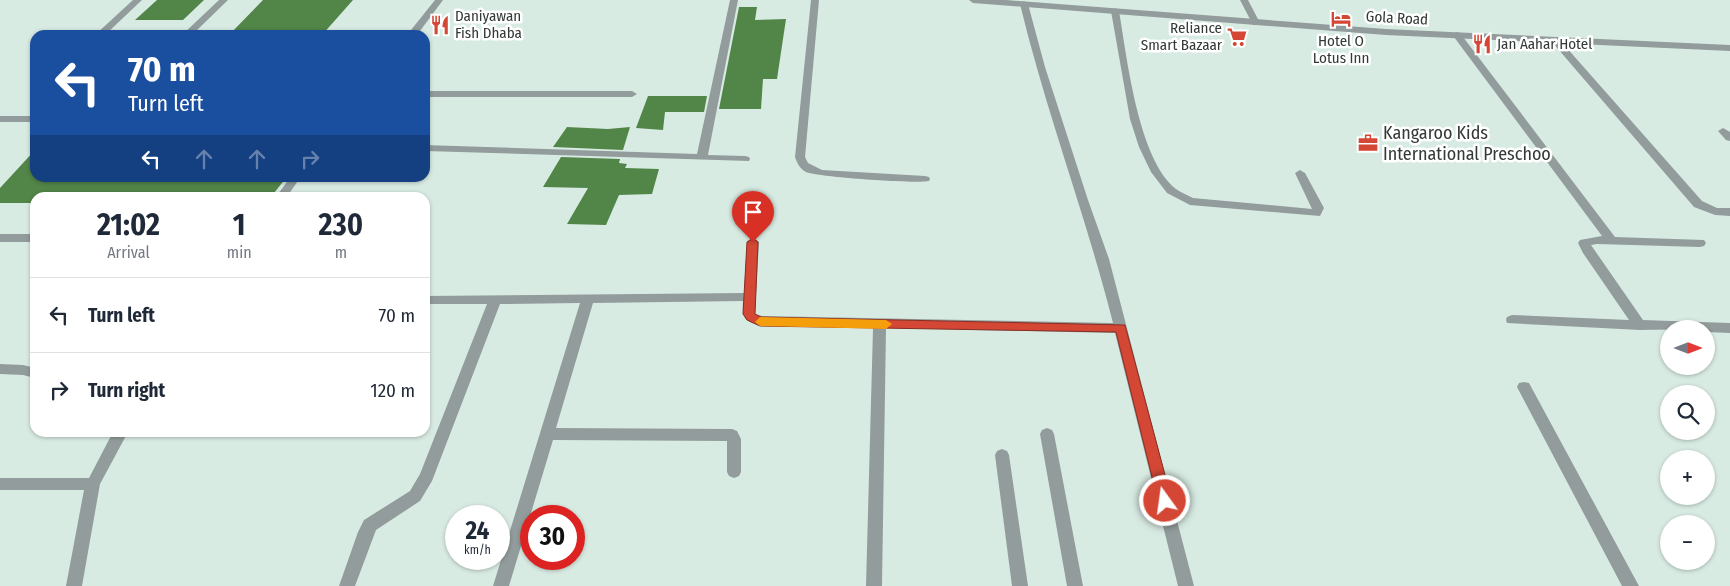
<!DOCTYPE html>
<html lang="en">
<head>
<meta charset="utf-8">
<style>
  :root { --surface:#fff; --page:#f6f6f7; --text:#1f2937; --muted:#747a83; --line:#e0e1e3 }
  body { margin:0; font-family:"Fira Sans Condensed",sans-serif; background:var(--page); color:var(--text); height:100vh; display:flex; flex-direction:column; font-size:19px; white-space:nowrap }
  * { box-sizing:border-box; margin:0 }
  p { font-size:16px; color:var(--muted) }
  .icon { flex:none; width:28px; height:28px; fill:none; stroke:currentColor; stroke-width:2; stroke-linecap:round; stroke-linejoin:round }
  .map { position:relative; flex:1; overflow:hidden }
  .sheet { position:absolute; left:30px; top:192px; width:400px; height:245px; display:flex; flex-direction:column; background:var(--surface); border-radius:15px; box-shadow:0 1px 4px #0004 }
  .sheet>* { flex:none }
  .hud { position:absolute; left:30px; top:30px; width:400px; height:152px; border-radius:15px; box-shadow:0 1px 4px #0004; background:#1a4fa0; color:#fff; overflow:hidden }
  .needle { width:32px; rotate:90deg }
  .tools { position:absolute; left:1660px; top:320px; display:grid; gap:10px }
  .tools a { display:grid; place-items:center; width:55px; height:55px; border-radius:50%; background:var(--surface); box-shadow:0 1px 4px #0004; font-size:25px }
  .speed { position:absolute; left:445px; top:505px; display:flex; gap:10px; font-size:25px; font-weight:700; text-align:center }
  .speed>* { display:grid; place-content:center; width:65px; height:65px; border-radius:50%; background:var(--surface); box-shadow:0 1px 4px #0004; line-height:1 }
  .speed small { font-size:12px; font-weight:400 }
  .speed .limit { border:8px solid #d22; background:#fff; color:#111 }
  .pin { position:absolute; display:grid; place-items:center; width:42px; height:42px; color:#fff; margin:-51px -21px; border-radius:50% 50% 50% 0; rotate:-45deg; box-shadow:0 0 5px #0007 }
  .pin .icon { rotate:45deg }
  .me { position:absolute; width:55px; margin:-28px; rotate:346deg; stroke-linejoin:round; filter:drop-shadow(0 0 4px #0008) }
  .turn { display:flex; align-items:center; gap:18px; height:105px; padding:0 15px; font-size:22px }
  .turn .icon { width:65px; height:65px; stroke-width:2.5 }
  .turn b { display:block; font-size:35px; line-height:42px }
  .lanes { display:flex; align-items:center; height:48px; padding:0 15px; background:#0003; justify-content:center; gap:25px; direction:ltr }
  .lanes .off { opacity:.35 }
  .eta { display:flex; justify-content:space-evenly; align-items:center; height:85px; text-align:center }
  .eta b { font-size:30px; font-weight:700; line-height:35px }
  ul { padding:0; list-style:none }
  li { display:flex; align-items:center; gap:15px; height:75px; padding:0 15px; border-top:1px solid var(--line) }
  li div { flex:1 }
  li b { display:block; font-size:19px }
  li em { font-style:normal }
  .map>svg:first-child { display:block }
  .building { fill:#528548 }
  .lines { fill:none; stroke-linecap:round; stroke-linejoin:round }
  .minor { fill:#939c9c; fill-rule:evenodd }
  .tertiary { fill:#939c9c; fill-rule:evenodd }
  .route { fill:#d34734; stroke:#892e22 }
  .slow { fill:#f59e0b }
  .labels { text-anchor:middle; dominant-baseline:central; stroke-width:5; stroke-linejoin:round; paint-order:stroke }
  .far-poi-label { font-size:15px; fill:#323936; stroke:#fff; text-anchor:start }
  .far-street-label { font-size:15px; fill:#323936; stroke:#fff }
  .poi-label { font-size:18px; fill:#323936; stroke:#fff; text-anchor:start }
</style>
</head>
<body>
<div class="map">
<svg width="1730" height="586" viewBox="0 0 1730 586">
  <rect width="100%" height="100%" fill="#d8ebe3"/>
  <path class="building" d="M157,0H204L183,20H135Z
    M263,0H353L322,35H229Z
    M739,7H757L755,20L786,19L777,79H763L761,109H719Z
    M648,96H707L704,112H665L663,130L636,128Z
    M567,127L608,129L630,127L623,150L553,147Z
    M35,150V178H286L270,198H35V203H0V188Z
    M561,157L620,159L619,163L627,164L625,168L659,169L652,194L619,195L606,225L567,224L588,188L543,187Z"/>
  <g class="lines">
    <path class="minor" d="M133,0H142L105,35H95Z
      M219,0H228L192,35H182Z
      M435,0H443L417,35H407Z
      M730,0H738L708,155L745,156L749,157L750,159L749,161L425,151V145L697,154Z
      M811,0H819L805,157L808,163L822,170L925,176L929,177L930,179L929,181C917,184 817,177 806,172C800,169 797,163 795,157Z
      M1240,0H1248L1260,23L1259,25H1253Z
      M1024,1L1028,4L1045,67L1088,200L1109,259L1194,586H1178L1115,333L886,328L882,586H866L873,328L760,326C744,321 742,318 743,301L593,303L556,428L732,429L737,431L741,439V472L739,476L734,478L729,476L727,472V441L553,440L509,586H493L580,303L500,304L432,481L420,501L376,530L355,586H339L358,532L364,520L410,491L420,474L487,304H425V296L744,293L747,242L753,238L759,242L755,314L762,316L1113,323C1086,216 1046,112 1020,4Z
      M1115,8L1119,11C1127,57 1138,159 1176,189C1180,192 1187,195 1193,198L1312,209L1295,173L1300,170L1305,173L1324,208L1320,216L1190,205L1167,193L1151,172L1139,147L1130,119L1111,11Z
      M1457,32L1460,33L1615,237L1704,240L1706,243L1704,246L1700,247L1597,244L1591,245L1643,320L1730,323V333L1706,332V329L1640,330L1507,323L1506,320L1507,317L1512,315L1629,320L1583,253L1578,243L1580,240L1602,236L1454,37L1452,35Z
      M1555,37L1558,38L1702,201L1717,208H1730V216L1715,215L1694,207L1552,42L1550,40Z
      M425,91H632L637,94L632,97H425Z
      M0,116H35V122H0Z
      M1723,128L1730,132V141L1726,140L1718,131Z
      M290,178H300L286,198H275Z
      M0,234H35V242H0Z
      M0,364L23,365L35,368V378L23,375L0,374Z
      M1524,382L1529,383L1639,586H1622L1517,387L1519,383Z
      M1047,428L1052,430L1054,434L1083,586H1067L1040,434L1042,430Z
      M113,432H128L100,484L82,586H66L84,490H0V478H89Z
      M1002,449L1007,451L1009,455L1028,586H1012L995,455L997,451Z"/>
    <path class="tertiary" d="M969,0H1006L1386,29L1730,45V51L1386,35L973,3Z"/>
  </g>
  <path class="route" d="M753,238L758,242L755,314L761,317L1125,325L1172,501L1170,505L1165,507L1160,505L1158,501L1116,332L760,326L747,320L743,314L747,242Z"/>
  <path class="slow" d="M760,317L886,320L892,324L886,329L760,326L755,322Z"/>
  <defs>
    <symbol id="hotel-bare" viewBox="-9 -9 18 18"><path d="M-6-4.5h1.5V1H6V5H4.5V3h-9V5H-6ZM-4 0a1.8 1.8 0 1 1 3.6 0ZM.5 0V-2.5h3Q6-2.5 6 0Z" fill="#d34734" stroke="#fff" stroke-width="2.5" paint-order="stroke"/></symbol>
    <symbol id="restaurant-bare" viewBox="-9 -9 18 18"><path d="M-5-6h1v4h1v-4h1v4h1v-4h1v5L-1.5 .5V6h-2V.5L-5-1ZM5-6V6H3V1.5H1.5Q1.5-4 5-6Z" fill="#d34734" stroke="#fff" stroke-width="2.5" paint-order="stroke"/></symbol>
    <symbol id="supermarket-bare" viewBox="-9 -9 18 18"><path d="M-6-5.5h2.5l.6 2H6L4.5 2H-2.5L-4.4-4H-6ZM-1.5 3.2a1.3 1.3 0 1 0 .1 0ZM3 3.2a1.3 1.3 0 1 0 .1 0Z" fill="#d34734" stroke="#fff" stroke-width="2.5" paint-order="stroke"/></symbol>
    <symbol id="office-bare" viewBox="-9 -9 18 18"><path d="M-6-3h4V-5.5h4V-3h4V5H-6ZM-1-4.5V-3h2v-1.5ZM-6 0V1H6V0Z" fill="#d34734" stroke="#fff" stroke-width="2.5" paint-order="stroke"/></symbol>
  </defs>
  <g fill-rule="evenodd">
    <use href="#hotel-bare" x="1327" y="5" width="28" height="28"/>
    <use href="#restaurant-bare" x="426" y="11" width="28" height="28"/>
    <use href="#supermarket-bare" x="1223" y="23" width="28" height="28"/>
    <use href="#restaurant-bare" x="1468" y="30" width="28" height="28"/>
    <use href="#office-bare" x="1354" y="129" width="28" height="28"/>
  </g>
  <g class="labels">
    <g class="far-poi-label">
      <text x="455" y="16">Daniyawan<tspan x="455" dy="17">Fish Dhaba</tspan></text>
      <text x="1222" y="28" text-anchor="end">Reliance<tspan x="1222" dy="17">Smart Bazaar</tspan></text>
      <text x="1341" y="41" text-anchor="middle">Hotel O<tspan x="1341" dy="17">Lotus Inn</tspan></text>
      <text x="1497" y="44">Jan Aahar Hotel</text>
    </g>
    <g class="far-street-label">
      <text transform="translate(1397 18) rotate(3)">Gola Road</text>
    </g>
    <g class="poi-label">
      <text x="1383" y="133">Kangaroo Kids<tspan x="1383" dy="21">International Preschoo</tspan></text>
    </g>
  </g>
</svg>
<div class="tools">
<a><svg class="needle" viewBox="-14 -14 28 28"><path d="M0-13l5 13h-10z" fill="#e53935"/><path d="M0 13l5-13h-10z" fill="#747a83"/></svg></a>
<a><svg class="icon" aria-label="search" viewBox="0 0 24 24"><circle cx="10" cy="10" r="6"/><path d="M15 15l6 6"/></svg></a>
<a>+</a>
<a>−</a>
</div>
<div class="speed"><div>24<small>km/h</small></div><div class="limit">30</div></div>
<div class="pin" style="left:753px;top:242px;background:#d93025"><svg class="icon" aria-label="arrive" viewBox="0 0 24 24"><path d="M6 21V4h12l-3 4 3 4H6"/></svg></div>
<svg class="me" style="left:1165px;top:501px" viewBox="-20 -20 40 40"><circle r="17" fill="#d34734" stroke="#fff" stroke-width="3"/><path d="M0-11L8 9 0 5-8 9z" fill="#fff"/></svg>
<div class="hud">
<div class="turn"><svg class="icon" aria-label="left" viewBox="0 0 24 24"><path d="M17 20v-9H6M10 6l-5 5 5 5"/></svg><div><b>70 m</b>Turn left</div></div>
<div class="lanes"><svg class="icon" aria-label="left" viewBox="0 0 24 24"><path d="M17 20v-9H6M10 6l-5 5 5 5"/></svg><svg class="icon off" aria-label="ahead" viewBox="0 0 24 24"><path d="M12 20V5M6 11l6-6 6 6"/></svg><svg class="icon off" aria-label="ahead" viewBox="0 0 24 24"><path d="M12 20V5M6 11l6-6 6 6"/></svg><svg class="icon off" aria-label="right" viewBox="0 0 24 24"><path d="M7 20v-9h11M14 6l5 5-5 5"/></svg></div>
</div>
<section class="sheet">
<div class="eta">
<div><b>21:02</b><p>Arrival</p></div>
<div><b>1</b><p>min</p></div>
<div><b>230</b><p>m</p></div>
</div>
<ul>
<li><svg class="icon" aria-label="left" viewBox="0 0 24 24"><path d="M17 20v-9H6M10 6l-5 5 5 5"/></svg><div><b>Turn left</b></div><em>70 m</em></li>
<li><svg class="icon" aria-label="right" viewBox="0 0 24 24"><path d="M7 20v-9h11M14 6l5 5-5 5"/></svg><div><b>Turn right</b></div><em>120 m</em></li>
</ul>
</section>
</div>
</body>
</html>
